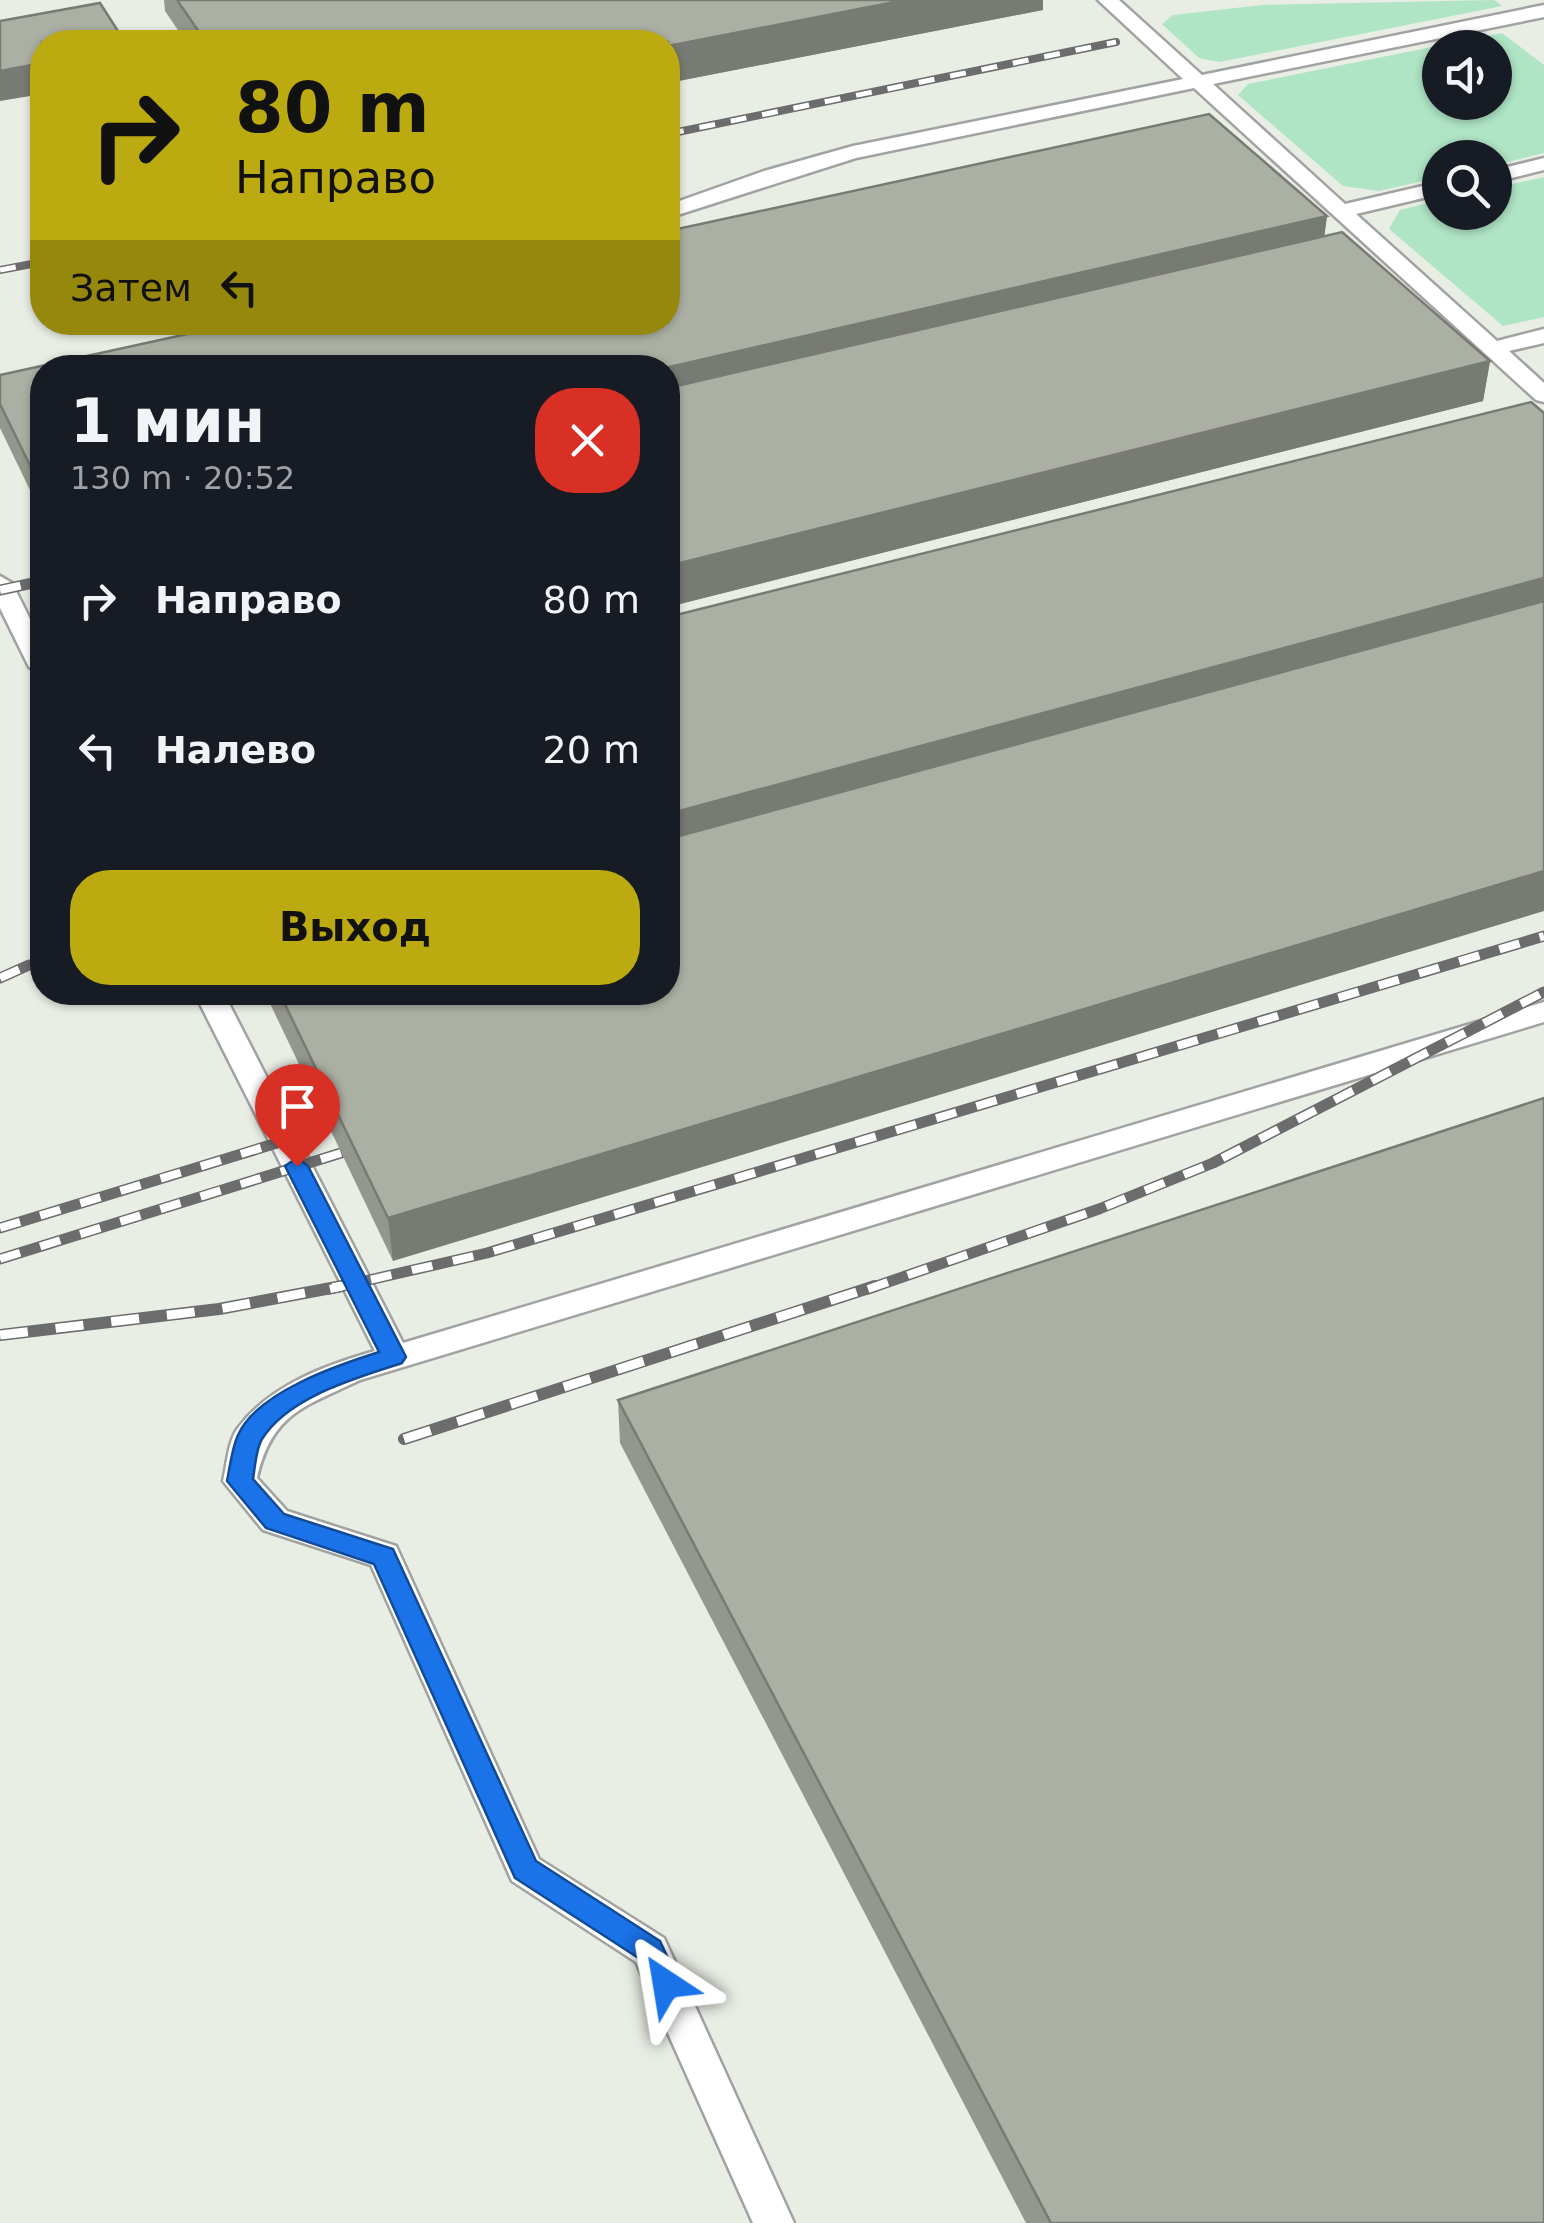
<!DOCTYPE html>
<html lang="ru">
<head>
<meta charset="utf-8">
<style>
  :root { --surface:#171b24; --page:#20242c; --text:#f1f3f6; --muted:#9ea1a6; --accent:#bcaa11 }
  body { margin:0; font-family:"DejaVu Sans",sans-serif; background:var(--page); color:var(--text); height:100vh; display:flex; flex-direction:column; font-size:38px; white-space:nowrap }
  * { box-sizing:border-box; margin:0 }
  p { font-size:32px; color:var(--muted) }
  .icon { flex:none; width:55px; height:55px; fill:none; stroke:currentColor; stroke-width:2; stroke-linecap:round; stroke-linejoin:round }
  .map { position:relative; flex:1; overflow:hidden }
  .drawer { position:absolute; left:30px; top:355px; width:650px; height:650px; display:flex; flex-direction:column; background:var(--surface); border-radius:40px; box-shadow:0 2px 8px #0004 }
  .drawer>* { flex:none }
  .banner { position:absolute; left:30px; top:30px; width:650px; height:305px; border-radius:40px; box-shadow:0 2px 8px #0004; background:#bcaa11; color:#111; overflow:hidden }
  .tools { position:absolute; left:1422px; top:30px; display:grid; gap:20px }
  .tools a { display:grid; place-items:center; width:90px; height:90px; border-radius:50%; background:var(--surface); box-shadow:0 2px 8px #0004; font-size:50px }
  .pin { position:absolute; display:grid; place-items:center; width:85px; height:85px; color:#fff; margin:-102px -42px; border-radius:50% 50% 50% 0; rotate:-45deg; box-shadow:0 0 10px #0007 }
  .pin .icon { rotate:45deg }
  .me { position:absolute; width:110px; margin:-55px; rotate:327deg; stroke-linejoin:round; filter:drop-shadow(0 0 8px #0008) }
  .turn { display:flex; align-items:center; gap:35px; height:210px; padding:0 40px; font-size:45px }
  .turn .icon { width:130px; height:130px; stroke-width:2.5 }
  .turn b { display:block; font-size:70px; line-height:85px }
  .then { display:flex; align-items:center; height:95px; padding:0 40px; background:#0003; gap:20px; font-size:38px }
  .round { display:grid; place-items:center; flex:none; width:105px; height:105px; border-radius:40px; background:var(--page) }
  .headline { display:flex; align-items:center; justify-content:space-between; height:170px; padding:0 40px }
  h1 { font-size:60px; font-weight:700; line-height:75px }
  .primary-button { display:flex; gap:20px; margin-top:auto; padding:20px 40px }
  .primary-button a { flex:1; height:115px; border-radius:40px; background:var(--accent); color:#111; font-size:40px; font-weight:700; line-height:115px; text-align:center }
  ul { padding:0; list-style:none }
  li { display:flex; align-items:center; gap:30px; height:150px; padding:0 40px }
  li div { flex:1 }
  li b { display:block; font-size:38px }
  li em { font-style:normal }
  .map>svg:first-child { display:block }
  .grass { fill:#afe4c5; fill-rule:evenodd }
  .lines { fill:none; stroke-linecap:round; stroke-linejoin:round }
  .service-casing { stroke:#a2a2a2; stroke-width:5 }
  .service { fill:#fff; fill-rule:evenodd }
  .rail-far2-casing { stroke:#6c6c6c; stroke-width:8 }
  .rail-far1-casing { stroke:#6c6c6c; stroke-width:11 }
  .rail-casing { stroke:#6c6c6c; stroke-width:12 }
  .rail-far2 { stroke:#fff; stroke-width:5; stroke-dasharray:16; stroke-linecap:butt }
  .rail-far1 { stroke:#fff; stroke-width:8; stroke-dasharray:21; stroke-linecap:butt }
  .rail { stroke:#fff; stroke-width:9; stroke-dasharray:28; stroke-linecap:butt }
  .wall { fill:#94978d }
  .shaded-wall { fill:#787b73 }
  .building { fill:#acb0a4; stroke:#787b73; stroke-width:2.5 }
  .route { fill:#1a73e8; stroke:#114b97; stroke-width:2.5 }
</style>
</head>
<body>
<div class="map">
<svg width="1544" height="2223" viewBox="0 0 1544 2223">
  <rect width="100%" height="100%" fill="#e9eee5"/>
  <path class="grass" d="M1494,0L1502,6L1219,62L1199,58L1162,24L1173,15L1262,5Z
    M1502,33L1544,65V153L1495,165V158H1440V177L1379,191L1343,186L1238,95L1248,84ZM1440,48H1495V102H1440Z
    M1544,177V317L1503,326L1389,229L1400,210L1440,200V212H1495V188Z"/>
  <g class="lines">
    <defs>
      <path id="service" d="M1098,0H1119L1202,75L1544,5V17L1213,84L1345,204L1440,182V194L1356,214L1497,341L1544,329V343L1509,351L1544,383V402L1536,400L1194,88L856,158L668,218V205L764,171L853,146L1183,79Z
        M1544,158V170L1495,182V170Z
        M0,576L12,583L42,643V675L29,667L0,608Z
        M194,992H223L403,1343L1544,1002V1022L360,1380C304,1407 272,1413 257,1478L287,1511L396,1546L539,1859L664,1938L794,2223H753L636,1962L512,1881L371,1565L263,1530L223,1481C227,1465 228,1441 238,1428C270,1385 326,1365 375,1351Z"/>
    </defs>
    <use href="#service" class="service-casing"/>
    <use href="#service" class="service"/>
    <defs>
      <path id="rail-far2" d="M668,134L1116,42
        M0,270L42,262"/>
      <path id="rail-far1" d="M0,590L42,581
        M0,978L29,965
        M0,1228L329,1127
        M0,1259L341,1153
        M330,1289L487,1253L1544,936
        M868,1289L1099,1209L1213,1163L1544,992"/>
      <path id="rail" d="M0,1335L219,1309L342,1286
        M404,1439L875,1286"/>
    </defs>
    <use href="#rail-far2" class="rail-far2-casing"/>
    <use href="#rail-far1" class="rail-far1-casing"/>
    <use href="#rail" class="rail-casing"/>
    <use href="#rail-far2" class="rail-far2"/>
    <use href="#rail-far1" class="rail-far1"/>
    <use href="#rail" class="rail"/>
  </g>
  <path class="wall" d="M164,0H1043V10L668,83V42H186L165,11Z
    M1209,114L1327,216L1324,236L1342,232L1490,361L1483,401L668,607V368H42V515L0,428V375L242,322H668V231Z
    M668,992L393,1261L265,993Z
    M618,1400L1544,2223H1026L620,1443Z"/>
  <path class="shaded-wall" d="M905,0H1043V10L668,83V46Z
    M42,63V94L0,101V71Z
    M1327,216L1322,255L668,407V368Z
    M1490,361L1483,401L668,607V566Z
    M1544,578V617L668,856V814Z
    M1544,871V911L393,1261L388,1218Z"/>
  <path class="building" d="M177,0H905L668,46V42H206Z
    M100,3L125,42H42V63L0,71V21Z
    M1209,114L1327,216L665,368H42V490L0,404V375L242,322H668V231Z
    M1342,232L1490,361L668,566V388Z
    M1531,402L1544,413V578L668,814V617Z
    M1544,601V871L388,1218L279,992H668V839Z
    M1544,1098V2223H1051L618,1400Z"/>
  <path class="route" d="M297,1158L308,1166L406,1357L402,1363C357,1378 289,1396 262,1439C256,1449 255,1467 253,1479L284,1514L393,1549L536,1861L660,1941L680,1984L676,1993L666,1997L655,1993L640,1959L515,1878L374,1564L266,1528L227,1481C230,1466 232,1448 238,1435C257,1392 338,1365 379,1352L285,1166Z"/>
</svg>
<div class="tools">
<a><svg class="icon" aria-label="sound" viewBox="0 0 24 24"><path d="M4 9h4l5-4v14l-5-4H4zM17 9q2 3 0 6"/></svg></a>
<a><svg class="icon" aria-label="search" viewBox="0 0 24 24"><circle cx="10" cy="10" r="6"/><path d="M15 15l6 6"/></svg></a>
</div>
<div class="pin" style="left:297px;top:1166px;background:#d93025"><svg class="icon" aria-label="arrive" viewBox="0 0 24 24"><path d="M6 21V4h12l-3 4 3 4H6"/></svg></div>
<svg class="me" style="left:666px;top:1984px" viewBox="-20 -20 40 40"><path d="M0-17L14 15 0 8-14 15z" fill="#1a73e8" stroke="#fff" stroke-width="4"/></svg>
<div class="banner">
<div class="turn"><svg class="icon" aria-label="right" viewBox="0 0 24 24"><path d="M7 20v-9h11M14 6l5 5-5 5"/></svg><div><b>80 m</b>Направо</div></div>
<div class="then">Затем<svg class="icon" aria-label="left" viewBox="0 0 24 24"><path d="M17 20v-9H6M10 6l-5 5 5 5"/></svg></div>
</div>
<section class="drawer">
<div class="headline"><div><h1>1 мин</h1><p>130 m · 20:52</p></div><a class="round" style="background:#d93025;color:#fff"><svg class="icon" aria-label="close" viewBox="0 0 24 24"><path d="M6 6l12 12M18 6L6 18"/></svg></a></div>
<ul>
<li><svg class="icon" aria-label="right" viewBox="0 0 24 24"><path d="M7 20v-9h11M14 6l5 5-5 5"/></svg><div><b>Направо</b></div><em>80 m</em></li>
<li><svg class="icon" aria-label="left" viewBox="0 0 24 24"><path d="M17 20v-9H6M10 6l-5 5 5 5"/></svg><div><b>Налево</b></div><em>20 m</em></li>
</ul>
<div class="primary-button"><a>Выход</a></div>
</section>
</div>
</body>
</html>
